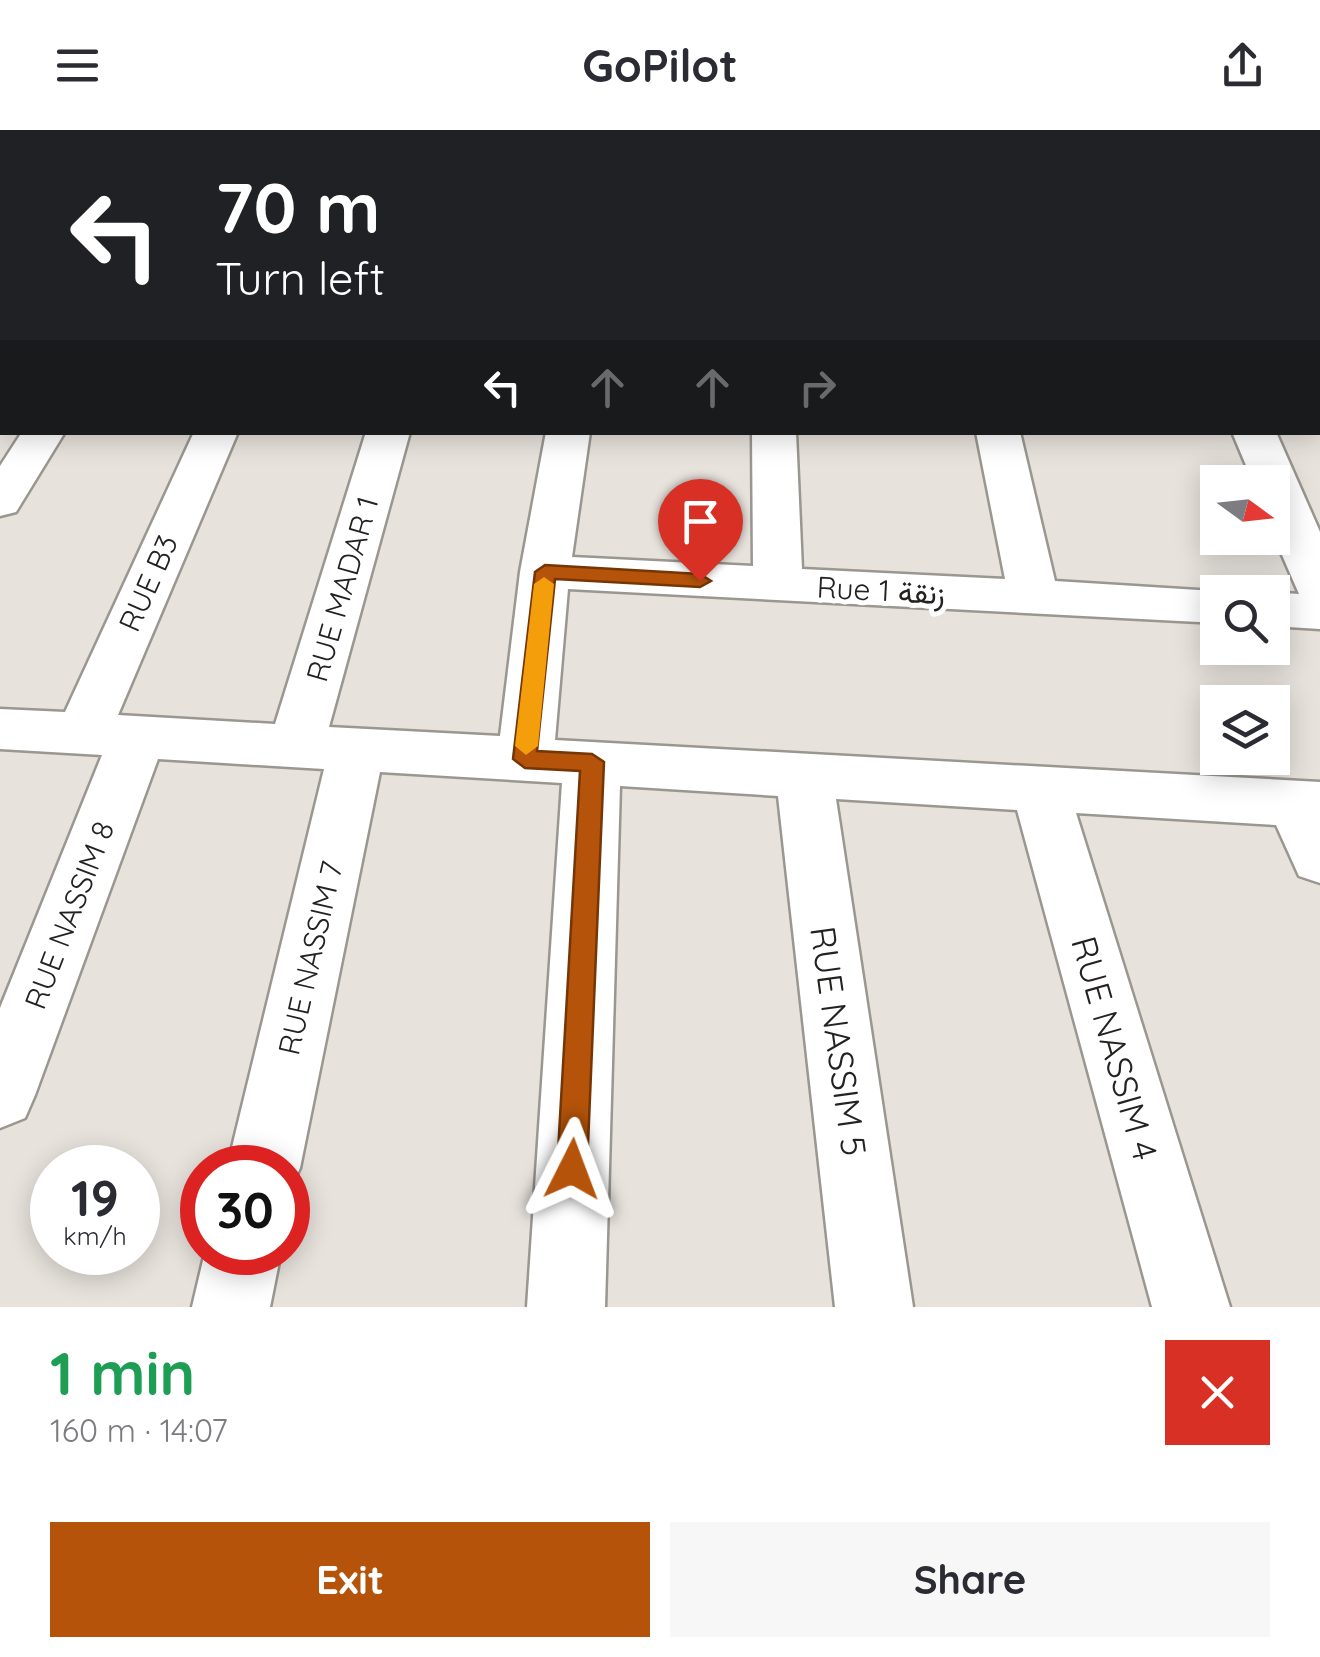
<!DOCTYPE html>
<html lang="en">
<head>
<meta charset="utf-8">
<style>
  :root { --surface:#fff; --page:#f7f7f7; --text:#2b2b33; --muted:#7c7c81; --accent:#b45309 }
  body { margin:0; font-family:Quicksand,Vazirmatn,sans-serif; background:var(--page); color:var(--text); height:100vh; display:flex; flex-direction:column; font-size:38px; white-space:nowrap }
  * { box-sizing:border-box; margin:0 }
  p { font-size:32px; color:var(--muted) }
  .icon { flex:none; width:55px; height:55px; fill:none; stroke:currentColor; stroke-width:2; stroke-linecap:round; stroke-linejoin:round }
  .map { position:relative; height:1177px; overflow:hidden }
  .details { display:flex; flex-direction:column; background:var(--surface); flex:1 }
  .details>* { flex:none }
  .top-card { position:absolute; left:0px; top:0px; width:1320px; height:305px; box-shadow:0 5px 25px #0003; background:#202124; color:#fff; overflow:hidden }
  .needle { width:65px; rotate:105deg }
  .fabs { position:absolute; left:1200px; top:335px; display:grid; gap:20px }
  .fabs a { display:grid; place-items:center; width:90px; height:90px; border-radius:0px; background:var(--surface); box-shadow:0 5px 25px #0003; font-size:50px }
  .speed { position:absolute; left:30px; top:1015px; display:flex; gap:20px; font-size:50px; font-weight:700; text-align:center }
  .speed>* { display:grid; place-content:center; width:130px; height:130px; border-radius:50%; background:var(--surface); box-shadow:0 5px 25px #0003; line-height:1 }
  .speed small { font-size:25px; font-weight:400 }
  .speed .limit { border:15px solid #d22; background:#fff; color:#111 }
  .pin { position:absolute; display:grid; place-items:center; width:85px; height:85px; color:#fff; margin:-102px -42px; border-radius:50% 50% 50% 0; rotate:-45deg; box-shadow:0 0 10px #0007 }
  .pin .icon { rotate:45deg }
  .me { position:absolute; width:110px; margin:-55px; rotate:3deg; stroke-linejoin:round; filter:drop-shadow(0 0 8px #0008) }
  .turn { display:flex; align-items:center; gap:35px; height:210px; padding:0 50px; font-size:45px }
  .turn .icon { width:130px; height:130px; stroke-width:2.5 }
  .turn b { display:block; font-size:70px; line-height:85px }
  .lanes { display:flex; align-items:center; height:95px; padding:0 50px; background:#0003; justify-content:center; gap:50px; direction:ltr }
  .lanes .off { opacity:.35 }
  .round { display:grid; place-items:center; flex:none; width:105px; height:105px; border-radius:0px; background:var(--page) }
  .summary { display:flex; align-items:center; justify-content:space-between; height:170px; padding:0 50px }
  h1 { font-size:60px; font-weight:800; line-height:75px; color:#1e9e55 }
  .action { display:flex; gap:20px; margin-top:auto; padding:20px 50px }
  .action a { flex:1; height:115px; border-radius:0px; background:var(--accent); color:#fff; font-size:40px; font-weight:800; line-height:115px; text-align:center }
  .action a+a { background:var(--page); color:var(--text) }
  header { display:flex; justify-content:space-between; align-items:center; height:130px; padding:0 50px; background:var(--surface); font-size:45px; font-weight:800 }
  .map>svg:first-child { display:block }
  .lines { fill:none; stroke-linecap:round; stroke-linejoin:round }
  .minor-casing { stroke:#9a9690; stroke-width:5 }
  .minor { fill:#fff; fill-rule:evenodd }
  .route { fill:#b45309; stroke:#753606; stroke-width:2.5 }
  .slow { fill:#f59e0b }
  .labels { text-anchor:middle; dominant-baseline:central; stroke-width:10; stroke-linejoin:round; paint-order:stroke }
  .street-label { font-size:30px; fill:#242220; stroke:#fff }
  .near-street-label { font-size:35px; fill:#242220; stroke:#fff }
</style>
</head>
<body>
<header><svg class="icon" aria-label="menu" viewBox="0 0 24 24"><path d="M4 6h16M4 12h16M4 18h16"/></svg>GoPilot<svg class="icon" aria-label="share" viewBox="0 0 24 24"><path d="M12 15V3M7 8l5-5 5 5M5 13v7h14v-7"/></svg></header>
<div class="map">
<svg width="1320" height="1177" viewBox="0 0 1320 1177">
  <rect width="100%" height="100%" fill="#e7e2dc"/>
  <g class="lines">
    <defs>
      <path id="minor" d="M0,0H26L28,2H2L0,11Z
        M737,0H769V2H738Z
        M1086,0H1118V2H1087Z
        M1210,0H1242L1243,2H1212Z
        M1318,16H1320V36H1318Z
        M1318,62H1320V82H1318Z
        M1318,117H1320V139H1318Z
        M1318,173H1320V197L1318,196Z
        M0,207H2V231H0Z
        M1318,246L1320,247V278L1318,277Z
        M22,302H65L16,382L0,386V336Z
        M194,302H238L118,585L275,594L366,302H410L329,597L500,606L520,442L546,302H590L572,427L753,436L752,302H796L802,439L1005,449L976,302H1020L1055,451L1230,462H1218V493L568,459L555,610L1320,652V753L1299,746L1276,695L1076,683L1230,1177H1152L1017,680L836,669L913,1177H835L778,666L620,656L605,1177H527L562,653L380,642L300,1038L288,1064V1038H227L324,639L158,629L35,965L25,988L0,998V878L102,625L0,619V579L65,582Z
        M1232,302H1276L1320,402V499L1272,496L1270,462L1299,464L1272,402V352H1253Z
        M205,1122H281L270,1177H192Z"/>
    </defs>
    <use href="#minor" class="minor-casing"/>
    <use href="#minor" class="minor"/>
  </g>
  <path class="route" d="M545,435L700,444L711,451L700,457L555,449L537,621L592,624L604,632L587,1039L583,1050L572,1054L562,1050L557,1039L580,641L525,638L513,629L535,442Z"/>
  <path class="slow" d="M544,447L554,454L538,616L526,625L515,616L534,454Z"/>
  <g class="labels">
    <g class="street-label">
      <text transform="translate(148 453) rotate(-66)">RUE B3</text>
      <text transform="translate(342 459) rotate(-74)">RUE MADAR 1</text>
      <text transform="translate(881 460) rotate(3)">Rue 1 زنقة</text>
      <text transform="translate(69 785) rotate(-69)">RUE NASSIM 8</text>
      <text transform="translate(310 828) rotate(-77)">RUE NASSIM 7</text>
    </g>
    <g class="near-street-label">
      <text transform="translate(839 911) rotate(82)">RUE NASSIM 5</text>
      <text transform="translate(1115 918) rotate(74)">RUE NASSIM 4</text>
    </g>
  </g>
</svg>
<div class="fabs">
<a><svg class="needle" viewBox="-14 -14 28 28"><path d="M0-13l5 13h-10z" fill="#e53935"/><path d="M0 13l5-13h-10z" fill="#7c7c81"/></svg></a>
<a><svg class="icon" aria-label="search" viewBox="0 0 24 24"><circle cx="10" cy="10" r="6"/><path d="M15 15l6 6"/></svg></a>
<a><svg class="icon" aria-label="layers" viewBox="0 0 24 24"><path d="M12 4l9 5-9 5-9-5zM3 14l9 5 9-5"/></svg></a>
</div>
<div class="speed"><div>19<small>km/h</small></div><div class="limit">30</div></div>
<div class="pin" style="left:700px;top:451px;background:#d93025"><svg class="icon" aria-label="arrive" viewBox="0 0 24 24"><path d="M6 21V4h12l-3 4 3 4H6"/></svg></div>
<svg class="me" style="left:572px;top:1039px" viewBox="-20 -20 40 40"><path d="M0-17L14 15 0 8-14 15z" fill="#b45309" stroke="#fff" stroke-width="4"/></svg>
<div class="top-card">
<div class="turn"><svg class="icon" aria-label="left" viewBox="0 0 24 24"><path d="M17 20v-9H6M10 6l-5 5 5 5"/></svg><div><b>70 m</b>Turn left</div></div>
<div class="lanes"><svg class="icon" aria-label="left" viewBox="0 0 24 24"><path d="M17 20v-9H6M10 6l-5 5 5 5"/></svg><svg class="icon off" aria-label="ahead" viewBox="0 0 24 24"><path d="M12 20V5M6 11l6-6 6 6"/></svg><svg class="icon off" aria-label="ahead" viewBox="0 0 24 24"><path d="M12 20V5M6 11l6-6 6 6"/></svg><svg class="icon off" aria-label="right" viewBox="0 0 24 24"><path d="M7 20v-9h11M14 6l5 5-5 5"/></svg></div>
</div>
</div>
<section class="details">
<div class="summary"><div><h1>1 min</h1><p>160 m · 14:07</p></div><a class="round" style="background:#d93025;color:#fff"><svg class="icon" aria-label="close" viewBox="0 0 24 24"><path d="M6 6l12 12M18 6L6 18"/></svg></a></div>
<div class="action"><a>Exit</a><a>Share</a></div>
</section>
</body>
</html>
